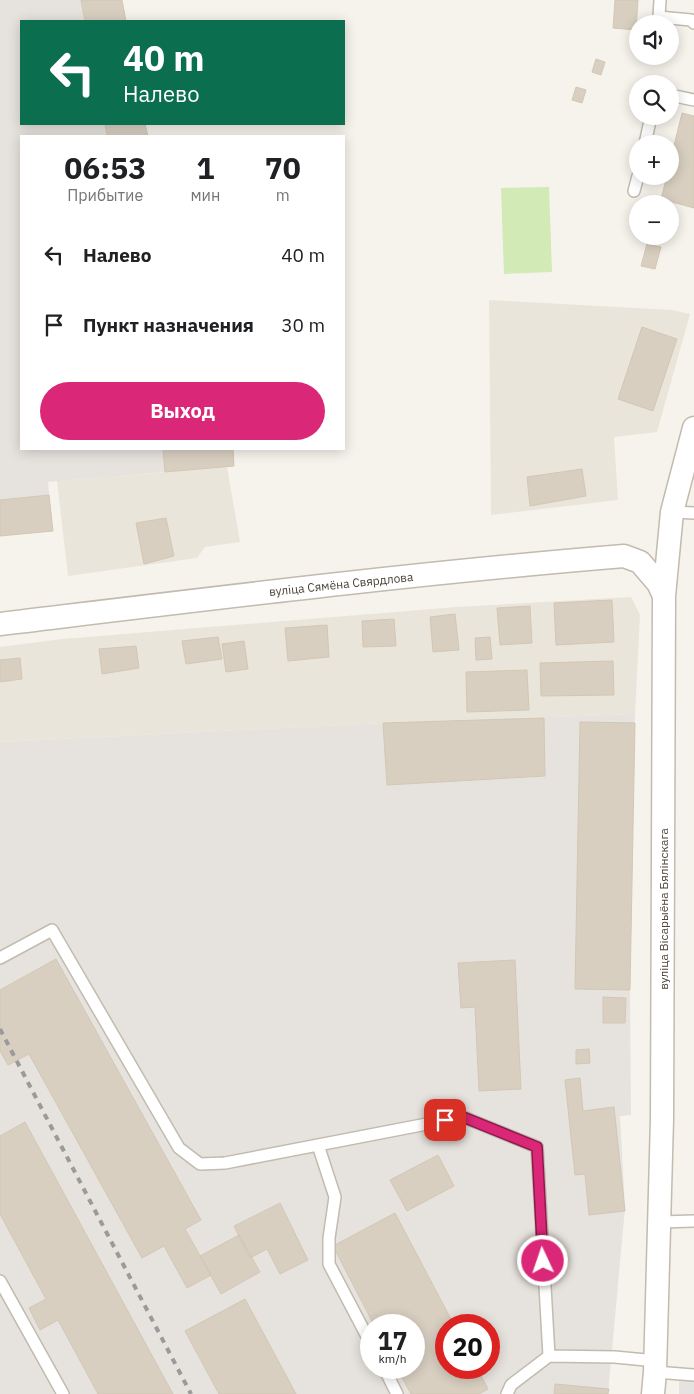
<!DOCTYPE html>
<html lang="ru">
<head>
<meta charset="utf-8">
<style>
  :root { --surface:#fff; --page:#f6f6f6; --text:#202124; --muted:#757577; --accent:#db2777 }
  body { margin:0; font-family:"IBM Plex Sans",sans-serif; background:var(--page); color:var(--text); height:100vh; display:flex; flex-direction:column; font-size:19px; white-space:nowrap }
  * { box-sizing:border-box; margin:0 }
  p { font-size:16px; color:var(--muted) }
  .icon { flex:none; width:28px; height:28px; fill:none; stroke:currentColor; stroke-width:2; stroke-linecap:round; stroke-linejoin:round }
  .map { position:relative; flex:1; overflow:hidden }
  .drawer { position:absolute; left:20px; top:135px; width:325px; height:315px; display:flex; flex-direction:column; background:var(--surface); border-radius:0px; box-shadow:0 2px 12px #0003 }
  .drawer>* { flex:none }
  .top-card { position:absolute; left:20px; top:20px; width:325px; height:105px; border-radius:0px; box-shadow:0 2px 12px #0003; background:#0b6e4f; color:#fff; overflow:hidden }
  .tools { position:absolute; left:629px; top:15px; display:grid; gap:10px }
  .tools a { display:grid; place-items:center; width:50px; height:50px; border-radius:50%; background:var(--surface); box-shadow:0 2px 12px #0003; font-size:25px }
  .speed { position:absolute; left:360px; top:1314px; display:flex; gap:10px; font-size:25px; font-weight:700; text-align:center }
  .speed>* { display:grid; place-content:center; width:65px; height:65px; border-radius:50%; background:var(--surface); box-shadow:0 2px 12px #0003; line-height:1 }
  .speed small { font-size:12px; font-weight:400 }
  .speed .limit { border:8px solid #d22; background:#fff; color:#111 }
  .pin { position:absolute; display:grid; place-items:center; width:42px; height:42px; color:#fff; margin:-21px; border-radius:10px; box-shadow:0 2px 8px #0006 }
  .me { position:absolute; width:55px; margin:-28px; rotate:357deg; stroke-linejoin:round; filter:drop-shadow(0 0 4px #0008) }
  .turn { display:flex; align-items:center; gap:18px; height:105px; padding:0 20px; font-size:22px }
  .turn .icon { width:65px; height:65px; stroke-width:2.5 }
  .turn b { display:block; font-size:35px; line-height:42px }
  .eta { display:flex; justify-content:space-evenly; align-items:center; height:85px; text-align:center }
  .eta b { font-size:30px; font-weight:800; line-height:35px }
  .action { display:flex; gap:10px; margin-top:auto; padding:10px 20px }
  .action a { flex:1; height:58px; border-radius:30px; background:var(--accent); color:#fff; font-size:20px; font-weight:800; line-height:58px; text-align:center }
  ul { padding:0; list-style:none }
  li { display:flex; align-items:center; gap:15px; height:70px; padding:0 20px }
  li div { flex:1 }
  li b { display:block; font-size:19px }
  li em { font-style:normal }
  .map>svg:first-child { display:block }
  .residential { fill:#eae5da }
  .industrial { fill:#e6e2dd; fill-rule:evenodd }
  .green { fill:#d2eab5 }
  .parking { fill:#e5e3e0 }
  .building { fill:#d8cfc1; stroke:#d3c7b4 }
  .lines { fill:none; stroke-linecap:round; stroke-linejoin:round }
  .lane-casing { stroke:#c2bbae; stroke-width:14 }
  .street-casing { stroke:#c2bbae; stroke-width:25 }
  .lane { stroke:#fff; stroke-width:11 }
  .street { stroke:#fff; stroke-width:22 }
  .rail { stroke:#9a9a9a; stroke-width:4; stroke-dasharray:6 6; stroke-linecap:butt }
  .route-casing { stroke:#8e194d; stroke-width:12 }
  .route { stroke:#db2777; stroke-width:9 }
  .labels { text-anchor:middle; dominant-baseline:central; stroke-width:4; stroke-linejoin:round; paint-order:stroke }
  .street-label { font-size:12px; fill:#4b4439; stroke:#fff }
</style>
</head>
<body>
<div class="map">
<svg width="694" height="1394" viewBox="0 0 694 1394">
  <rect width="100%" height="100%" fill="#f6f3ec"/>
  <path class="residential" d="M489,300L672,310L690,314L657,432L614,437L618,500L491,515Z
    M227,467L240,542L205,547L197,558L68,576L57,481Z
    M631,597L640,615L635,714L383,723L0,742V647L62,639L456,607Z"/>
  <path class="industrial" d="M0,0H121L125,21H21V124H144L147,136H21V449H233L234,466L48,482L53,531L0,536Z
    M635,714L630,990L631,1115L620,1116L625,1208L608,1394H0V742L403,722ZM371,1325H414V1368H371ZM446,1325H489V1368H446Z"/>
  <path class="green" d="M549,187L552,272L504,274L501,188Z"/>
  <path class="parking" d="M679,1379L694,1381V1394H679Z"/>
  <path class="building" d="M81,0H122L126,21H85Z
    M615,0H638L636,30L613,28Z
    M596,59L605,62L601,75L592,72Z
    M576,87L586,90L582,103L572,100Z
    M682,113L694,116V208L661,199L667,176H670V162Z
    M105,124H145L148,136H107Z
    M647,244L661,247L655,269L641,266Z
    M642,327L677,339L653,411L618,399Z
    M163,449H233L234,466L165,472Z
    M582,469L586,496L530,506L527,477Z
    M49,495L53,531L0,536V500Z
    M166,518L174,556L144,564L136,523Z
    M612,600L614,642L556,645L554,603Z
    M530,606L532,643L500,645L497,608Z
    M455,614L459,650L433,652L430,617Z
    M394,619L396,646L363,647L362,621Z
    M327,625L329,657L288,661L285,628Z
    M218,637L222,659L186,664L182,641Z
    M490,637L492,659L476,660L475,638Z
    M244,641L248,669L226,672L222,644Z
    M136,646L139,668L102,674L99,649Z
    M20,658L22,679L0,682V660Z
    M613,661L614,695L541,696L540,663Z
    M527,670L529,710L467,712L466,672Z
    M544,718L545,776L387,785L383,723Z
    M580,722L635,723L630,990L575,989Z
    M56,959L201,1220L185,1229L211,1275L187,1288L164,1246L142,1258L29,1054L8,1065L0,1051V990Z
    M515,960L521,1089L479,1091L475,1007L461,1008L458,963Z
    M603,997L626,998L625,1023H603Z
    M589,1049L590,1063L576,1064V1050Z
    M580,1078L583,1111L614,1107L625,1211L589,1215L585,1174L575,1175L565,1080Z
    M25,1122L173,1394H98L58,1320L40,1330L29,1308L46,1299L0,1214V1136Z
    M438,1155L454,1186L407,1211L390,1180Z
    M280,1203L308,1260L280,1274L267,1249L250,1258L234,1226Z
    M395,1213L454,1325H446V1368H477L488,1389L479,1394H411L397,1368H414V1325H374L333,1246Z
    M239,1235L260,1272L221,1294L200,1256Z
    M245,1299L296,1394H219L185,1331Z
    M555,1384L609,1389L608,1394H554Z"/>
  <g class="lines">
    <defs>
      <path id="lane" d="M660,0L659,17L691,20L694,23
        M670,95L694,100
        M645,144L651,116
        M634,191L638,176
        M672,512L694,513
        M0,958L52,930L179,1148L200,1164L225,1163L463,1117L537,1147L549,1356
        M318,1145L335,1197L329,1238V1264L371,1344
        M660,1222L694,1221
        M0,1281L63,1394
        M384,1368L397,1394
        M655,1372L694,1375
        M507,1394L511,1385L549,1356L615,1357L656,1361"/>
      <path id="street" d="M0,624C208,599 416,573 624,556L640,562L658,583L664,596
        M653,1394L655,1372L662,1119L664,596L672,512L694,428"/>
    </defs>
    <use href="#lane" class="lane-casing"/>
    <use href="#street" class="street-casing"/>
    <use href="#lane" class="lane"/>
    <use href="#street" class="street"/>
    <path class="rail" d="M0,1029L191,1394"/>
  </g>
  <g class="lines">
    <defs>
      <path id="route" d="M445,1120L463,1117L537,1147L543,1261"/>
    </defs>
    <use href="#route" class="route-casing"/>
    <use href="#route" class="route"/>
  </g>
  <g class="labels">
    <g class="street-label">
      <text transform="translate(341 584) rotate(-6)">вуліца Сямёна Свярдлова</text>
      <text transform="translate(663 909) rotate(-90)">вуліца Вісарыёна Бялінскага</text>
    </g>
  </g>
</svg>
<div class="tools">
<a><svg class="icon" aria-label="sound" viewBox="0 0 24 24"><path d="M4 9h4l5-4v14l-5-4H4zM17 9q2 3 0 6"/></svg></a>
<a><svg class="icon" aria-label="search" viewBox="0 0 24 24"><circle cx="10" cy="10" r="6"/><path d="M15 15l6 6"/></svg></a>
<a>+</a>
<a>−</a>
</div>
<div class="speed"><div>17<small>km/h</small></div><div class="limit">20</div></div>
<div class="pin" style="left:445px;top:1120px;background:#d93025"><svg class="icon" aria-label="arrive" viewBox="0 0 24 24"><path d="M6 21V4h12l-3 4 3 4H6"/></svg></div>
<svg class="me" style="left:543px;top:1261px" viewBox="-20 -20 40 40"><circle r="17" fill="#db2777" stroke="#fff" stroke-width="3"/><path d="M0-11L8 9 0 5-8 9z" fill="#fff"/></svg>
<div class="top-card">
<div class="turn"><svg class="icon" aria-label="left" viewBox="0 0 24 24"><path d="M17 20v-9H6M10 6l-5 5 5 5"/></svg><div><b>40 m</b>Налево</div></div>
</div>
<section class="drawer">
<div class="eta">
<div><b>06:53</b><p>Прибытие</p></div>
<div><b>1</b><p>мин</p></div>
<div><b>70</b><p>m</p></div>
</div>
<ul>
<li><svg class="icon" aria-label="left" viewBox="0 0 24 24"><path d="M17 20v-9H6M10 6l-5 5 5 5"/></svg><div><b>Налево</b></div><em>40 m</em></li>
<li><svg class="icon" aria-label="arrive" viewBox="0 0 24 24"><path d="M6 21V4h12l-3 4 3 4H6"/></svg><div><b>Пункт назначения</b></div><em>30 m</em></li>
</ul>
<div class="action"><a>Выход</a></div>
</section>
</div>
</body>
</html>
